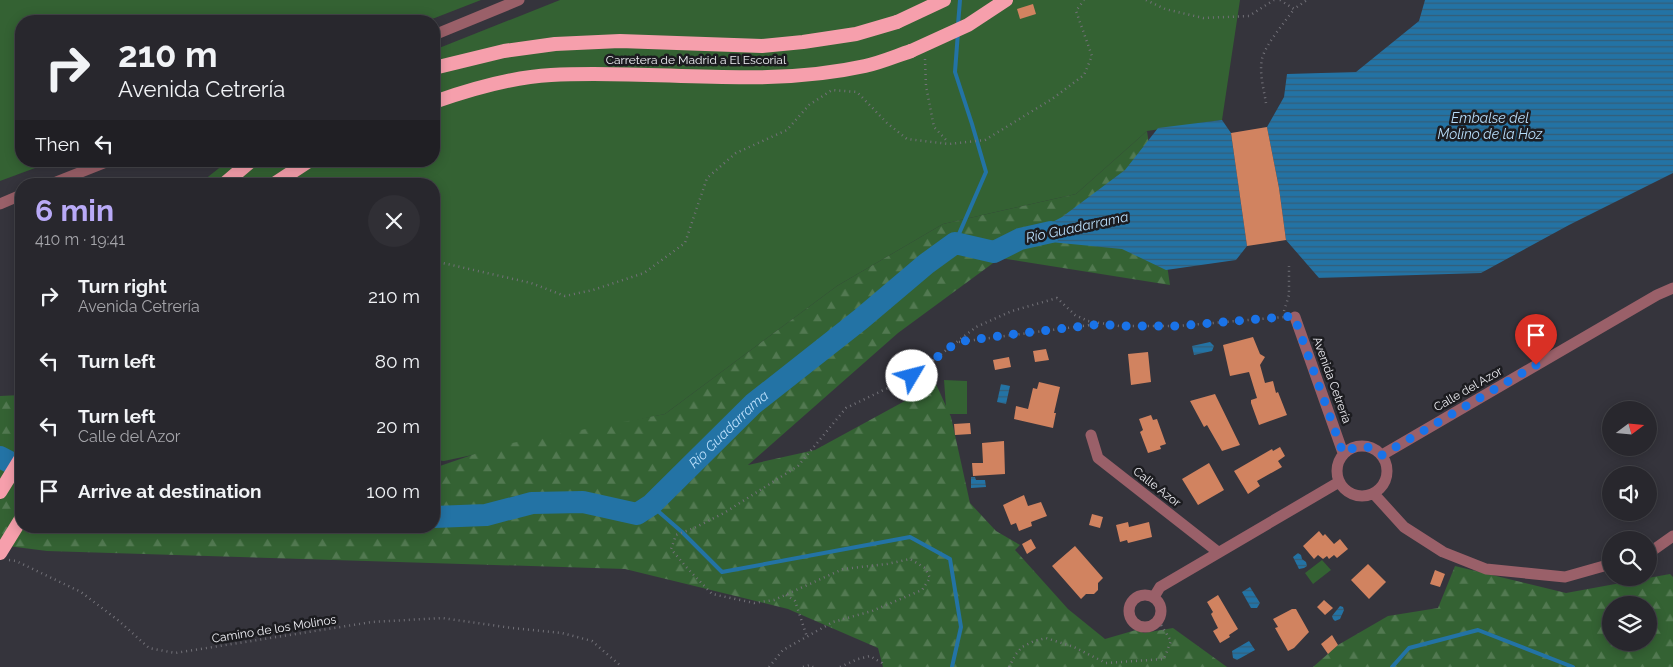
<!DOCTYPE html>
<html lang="en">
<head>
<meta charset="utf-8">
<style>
  :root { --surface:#28272d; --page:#302f35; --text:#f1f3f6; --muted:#a5a5aa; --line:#444449; --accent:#b9aaf7 }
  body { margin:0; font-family:Raleway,sans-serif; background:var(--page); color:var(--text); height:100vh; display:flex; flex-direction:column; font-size:19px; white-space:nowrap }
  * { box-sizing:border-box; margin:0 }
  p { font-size:16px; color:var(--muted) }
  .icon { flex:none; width:28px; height:28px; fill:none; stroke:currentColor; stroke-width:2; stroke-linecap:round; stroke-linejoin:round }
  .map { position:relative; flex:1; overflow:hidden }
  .side { position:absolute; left:15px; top:178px; width:425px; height:355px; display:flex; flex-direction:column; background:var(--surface); border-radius:20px; box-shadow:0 2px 12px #0003,0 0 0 1px var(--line) }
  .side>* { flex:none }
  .top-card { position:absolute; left:15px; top:15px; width:425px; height:152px; border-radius:20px; box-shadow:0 2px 12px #0003,0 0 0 1px var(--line); background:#28272d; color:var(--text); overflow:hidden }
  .needle { width:32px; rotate:74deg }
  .fabs { position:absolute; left:1602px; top:401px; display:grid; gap:10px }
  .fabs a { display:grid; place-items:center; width:55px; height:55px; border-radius:50%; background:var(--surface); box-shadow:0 2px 12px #0003,0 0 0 1px var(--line); font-size:25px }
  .pin { position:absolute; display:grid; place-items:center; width:42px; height:42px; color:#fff; margin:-51px -21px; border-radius:50% 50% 50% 0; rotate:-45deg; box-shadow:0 0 5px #0007 }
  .pin .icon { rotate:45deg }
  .me { position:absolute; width:55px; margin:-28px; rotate:53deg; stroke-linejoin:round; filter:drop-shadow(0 0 4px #0008) }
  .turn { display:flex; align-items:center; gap:18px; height:105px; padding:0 20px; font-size:22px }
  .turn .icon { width:65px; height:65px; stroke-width:2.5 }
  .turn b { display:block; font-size:35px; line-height:42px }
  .then { display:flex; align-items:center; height:48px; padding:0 20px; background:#0003; gap:10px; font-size:19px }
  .round { display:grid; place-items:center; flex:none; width:52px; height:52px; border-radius:26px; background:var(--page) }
  .summary { display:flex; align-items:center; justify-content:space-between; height:85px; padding:0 20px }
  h1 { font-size:30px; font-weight:700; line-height:38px; color:var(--accent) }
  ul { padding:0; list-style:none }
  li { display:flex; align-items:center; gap:15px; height:65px; padding:0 20px }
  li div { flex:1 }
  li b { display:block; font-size:19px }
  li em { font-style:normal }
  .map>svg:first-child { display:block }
  .grass { fill:#346233 }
  .forest { fill:url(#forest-firs); fill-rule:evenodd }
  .water { fill:url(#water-rules) }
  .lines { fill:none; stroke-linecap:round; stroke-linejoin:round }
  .stream { stroke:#2373a5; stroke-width:4 }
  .river { stroke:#2373a5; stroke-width:22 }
  .building { fill:#d18360 }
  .path { stroke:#727178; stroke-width:2.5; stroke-dasharray:1 4; stroke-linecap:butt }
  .minor { stroke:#9a6069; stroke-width:11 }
  .trunk { stroke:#f69fac; stroke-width:14 }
  .trunk-bridge { stroke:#f69fac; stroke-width:14 }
  .route { stroke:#1a73e8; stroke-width:9; stroke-dasharray:0 16.2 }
  .labels { text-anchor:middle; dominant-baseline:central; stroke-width:5; stroke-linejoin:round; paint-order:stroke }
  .street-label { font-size:12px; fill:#eeeef3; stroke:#1c1c20 }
  .water-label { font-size:14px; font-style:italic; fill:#b8ddfa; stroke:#1c1c20 }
</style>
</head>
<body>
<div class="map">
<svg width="1673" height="667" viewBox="0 0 1673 667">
  <defs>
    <pattern id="forest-firs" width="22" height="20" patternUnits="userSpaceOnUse" patternTransform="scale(1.25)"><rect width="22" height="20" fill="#346233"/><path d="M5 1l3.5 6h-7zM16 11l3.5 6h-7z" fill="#527951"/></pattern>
    <pattern id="water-rules" width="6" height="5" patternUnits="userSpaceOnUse" patternTransform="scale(1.25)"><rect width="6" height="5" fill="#2373a5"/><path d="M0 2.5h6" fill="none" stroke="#355d77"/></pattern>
  </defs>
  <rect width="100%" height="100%" fill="#35343c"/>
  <path class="grass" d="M0,0H481L427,21H21V161H54L0,181Z
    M560,0H1240L1222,120L1147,131L1076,194L943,224L837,286L665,414L444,461L434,460V184H199L228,161H434V50Z
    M944,380L967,381V414H949L946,408Z
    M1322,560L1331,570L1313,584L1305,573Z"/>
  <path class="forest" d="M1147,131L1170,285L1000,258L898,333L748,465L815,450L936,384L951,417L970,503L996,531L1020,545L1015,550L1068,609L1105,639L1136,630L1144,633L1173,628L1227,667H883L878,648L788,609L625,569L47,551L0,545V396L21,395V526H434V467H437L501,445L665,414L837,286L943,224L1076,194Z
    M1455,566L1566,593L1670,574L1673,577V667H1313L1338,645L1388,616L1438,608ZM1611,605H1649V642H1611Z"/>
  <path class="water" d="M1425,0H1673V173L1569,225L1481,273L1319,278L1286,240L1279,188L1267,127L1284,97L1287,74L1356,72L1419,21Z
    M1222,120L1231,133L1247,246L1236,260L1166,270L1122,249L1020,239L1062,217L1125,170L1158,128Z
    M1210,342L1214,346L1212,351L1194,355L1192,346Z
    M1001,384L1010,386L1006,404L997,402Z
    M971,477H975L976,480H985L986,487L971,488Z
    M1298,553L1301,555L1302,559L1306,562L1307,566L1304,568L1299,569L1293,557Z
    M1250,587L1260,603L1257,608H1251L1242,592Z
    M1340,606L1343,607L1344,610L1340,619L1335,621L1333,619L1332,616Z
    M1249,641L1255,650L1237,660L1233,658L1232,651Z"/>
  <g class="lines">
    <path class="stream" d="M958,25L960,0
      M955,243L986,172L972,124L955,72L958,32
      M651,505L682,532L722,572L910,537L950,559L961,627L952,667
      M1392,667L1409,648L1478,630L1573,667"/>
    <g class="river">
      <path d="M0,457L21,468"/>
      <path id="s1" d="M434,517L486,515L532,503L583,502L637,514L651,505L753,404L861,319L926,264L955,243L994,252L1020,239L1051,232"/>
    </g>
  </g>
  <path class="building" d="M1033,4L1036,14L1020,19L1017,9Z
    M1267,127L1279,188L1286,240L1247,246L1231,133Z
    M1253,337L1260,354L1265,357L1260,365L1265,383L1273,381L1276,393L1278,392L1287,415L1259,425L1251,403V400L1257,398L1249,372L1230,376L1223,345Z
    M1046,349L1049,360L1035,362L1033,351Z
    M1148,352L1151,382L1131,385L1128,354Z
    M1009,357L1011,367L995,370L993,360Z
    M1039,382L1060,387L1054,413H1056L1053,428L1014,419L1016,406L1028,409L1033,388L1037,389Z
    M1215,394L1240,445L1222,451L1207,425L1204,427L1190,401Z
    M1151,415L1153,420L1157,419L1166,444L1160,446L1161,449L1148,453L1140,432L1143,430L1139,419Z
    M970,423L971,434L955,435L954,424Z
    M1004,441L1005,474L973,476L972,463H983L982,443Z
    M1280,447L1285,456L1278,461L1282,467L1257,481L1260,486L1248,494L1234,471L1272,449L1273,451Z
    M1209,463L1224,490L1198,505L1182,479Z
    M1024,495L1028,506L1041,502L1047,516L1031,522L1032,526L1019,531L1016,523L1011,525L1003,505Z
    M1092,514L1103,517L1100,528L1089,525Z
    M1128,522L1129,527L1149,522L1152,537L1128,543L1127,540L1120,542L1116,525Z
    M1319,531L1323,536L1325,534L1334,544L1340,539L1348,549L1337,558L1334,555L1329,559L1327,556L1323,559L1318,555L1314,559L1303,546Z
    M1031,539L1036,548L1027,554L1022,544Z
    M1075,546L1103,578L1098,583V590L1094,594H1086L1081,599L1052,566Z
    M1368,564L1386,582L1369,599L1351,580Z
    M1435,570L1445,574L1440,587L1430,584Z
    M1218,595L1238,629L1229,635L1230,637L1220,643L1213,631L1218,628L1211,614L1213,612L1207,602Z
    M1324,600L1333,608L1325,615L1317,607Z
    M1292,609H1296L1309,632L1294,648L1288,651L1275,628L1278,627L1273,619Z
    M1332,635L1338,645L1328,654L1321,644Z"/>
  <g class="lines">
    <path class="path" d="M1146,0L1165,9L1203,18L1249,16L1274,0
      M1280,0L1294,9L1307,0
      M925,59L926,86L934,127L948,142
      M1266,103C1264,90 1259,73 1262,59C1265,45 1285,22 1294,9
      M434,261L531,283L565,296L593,290L644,273L685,243L707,178L736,153L787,130L809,105L832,90L857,92L887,123L907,139L949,144L985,140L1052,99L1084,75L1092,56L1076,11L1084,0
      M1284,311L1289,295V266
      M959,342L1098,324
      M9,560L16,561L81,592L119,621L149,648L175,653L372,622L442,618L512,628L562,633L592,641L622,667
      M786,595L795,601L807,637
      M769,667L783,650L833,622L872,611L922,590L930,578L925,568L910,559L887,564L843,569L774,600L754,603L712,594L688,569L671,549L676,535L694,528L724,513L798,466L846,408L913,376L976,327L1012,311L1057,298L1075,315L1088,321L1119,326H1177L1284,317
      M803,667L810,665L813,667
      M840,667L858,659L870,656L882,663V667
      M1009,667L1016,654L1022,647L1034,641L1046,638L1074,647L1106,663L1164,659L1171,641L1158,620"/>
    <path class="minor" d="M434,35L519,0
      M51,184L109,161
      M0,204L21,195
      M1295,317L1343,453
      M1091,435L1098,458L1218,552
      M1337 471a25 25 0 1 1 50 0a25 25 0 1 1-50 0Z
      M1382,455L1657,295L1673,288
      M1374,494L1404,527L1443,552L1486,569L1565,577L1611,564
      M1649,553L1673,536
      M1129 611a16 16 0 1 1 32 0a16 16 0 1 1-32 0Z
      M1154,597L1160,587L1339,482"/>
    <path class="trunk" d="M434,68L504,51L555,44L620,41L762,46L803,42L856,34L897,22
      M434,102C471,89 512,77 551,75C656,69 761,89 865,66C880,63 896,56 911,51
      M224,184L251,161
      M274,184L309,161
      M0,492L21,458
      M0,553L21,519"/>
    <path class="trunk-bridge" d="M897,22L944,0
      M911,51L968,25L1006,0"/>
  </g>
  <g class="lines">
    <path class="route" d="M912,376L957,342L1006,335L1102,324L1118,326H1177L1294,316L1343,453C1358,444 1369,444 1382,455L1536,365"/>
  </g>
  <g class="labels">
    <g class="street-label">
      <text x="696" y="60">Carretera de Madrid a El Escorial</text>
      <text transform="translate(1332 380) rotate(70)">Avenida Cetrería</text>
      <text transform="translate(1468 389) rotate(-30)">Calle del Azor</text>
      <text transform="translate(1157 487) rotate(38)">Calle Azor</text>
      <text transform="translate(274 629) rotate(-9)">Camino de los Molinos</text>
    </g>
    <g class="water-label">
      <text x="1490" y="118">Embalse del<tspan x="1490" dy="16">Molino de la Hoz</tspan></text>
      <text transform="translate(1077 227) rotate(-12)">Río Guadarrama</text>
      <text stroke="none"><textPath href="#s1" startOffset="331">Río Guadarrama</textPath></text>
    </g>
  </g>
</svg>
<div class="fabs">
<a><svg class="needle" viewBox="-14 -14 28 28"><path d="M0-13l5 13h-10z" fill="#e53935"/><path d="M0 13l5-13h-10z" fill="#a5a5aa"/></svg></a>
<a><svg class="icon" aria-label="sound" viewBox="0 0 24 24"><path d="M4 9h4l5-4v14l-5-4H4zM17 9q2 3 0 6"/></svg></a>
<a><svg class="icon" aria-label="search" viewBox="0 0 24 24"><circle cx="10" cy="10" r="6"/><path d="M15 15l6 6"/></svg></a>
<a><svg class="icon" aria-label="layers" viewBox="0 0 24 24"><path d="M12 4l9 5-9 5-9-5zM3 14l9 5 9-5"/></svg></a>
</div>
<div class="pin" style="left:1536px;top:365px;background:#d93025"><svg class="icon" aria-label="arrive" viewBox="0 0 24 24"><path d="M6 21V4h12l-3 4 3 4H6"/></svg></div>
<svg class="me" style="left:912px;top:376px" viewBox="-20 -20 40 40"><circle r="19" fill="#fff"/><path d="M0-13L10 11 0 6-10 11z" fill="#1a73e8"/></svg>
<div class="top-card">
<div class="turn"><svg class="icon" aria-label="right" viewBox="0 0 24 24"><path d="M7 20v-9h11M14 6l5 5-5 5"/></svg><div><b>210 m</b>Avenida Cetrería</div></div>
<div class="then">Then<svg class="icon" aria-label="left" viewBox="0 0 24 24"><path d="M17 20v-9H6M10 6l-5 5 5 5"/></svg></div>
</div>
<section class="side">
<div class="summary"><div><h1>6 min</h1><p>410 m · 19:41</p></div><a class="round"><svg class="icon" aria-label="close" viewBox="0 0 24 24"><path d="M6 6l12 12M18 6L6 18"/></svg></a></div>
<ul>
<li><svg class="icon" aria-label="right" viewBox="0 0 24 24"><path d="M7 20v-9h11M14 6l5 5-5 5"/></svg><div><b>Turn right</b><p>Avenida Cetrería</p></div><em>210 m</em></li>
<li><svg class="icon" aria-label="left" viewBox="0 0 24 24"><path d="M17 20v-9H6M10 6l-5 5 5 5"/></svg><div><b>Turn left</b></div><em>80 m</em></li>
<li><svg class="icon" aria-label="left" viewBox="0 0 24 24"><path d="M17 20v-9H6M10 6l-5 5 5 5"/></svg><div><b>Turn left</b><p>Calle del Azor</p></div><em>20 m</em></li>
<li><svg class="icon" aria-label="arrive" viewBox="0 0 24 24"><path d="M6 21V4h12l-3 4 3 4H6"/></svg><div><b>Arrive at destination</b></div><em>100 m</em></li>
</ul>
</section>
</div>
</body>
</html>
